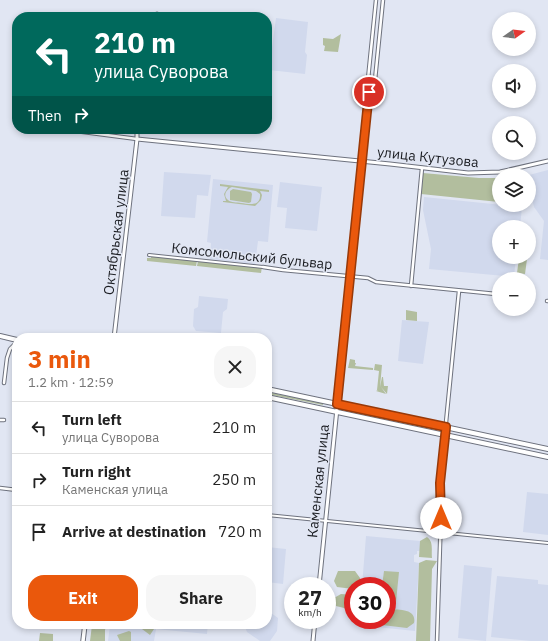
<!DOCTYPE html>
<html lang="en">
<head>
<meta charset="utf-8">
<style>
  :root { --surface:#fff; --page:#f6f6f6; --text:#222; --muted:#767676; --line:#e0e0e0; --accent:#ea580c }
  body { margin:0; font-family:"IBM Plex Sans",sans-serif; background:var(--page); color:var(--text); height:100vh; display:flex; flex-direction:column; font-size:15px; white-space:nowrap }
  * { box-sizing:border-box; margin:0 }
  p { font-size:13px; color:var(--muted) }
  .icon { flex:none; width:22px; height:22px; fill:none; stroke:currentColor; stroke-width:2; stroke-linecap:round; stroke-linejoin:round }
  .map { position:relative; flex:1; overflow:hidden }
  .drawer { position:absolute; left:12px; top:333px; width:260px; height:296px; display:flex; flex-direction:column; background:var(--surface); border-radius:16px; box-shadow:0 2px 6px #0003 }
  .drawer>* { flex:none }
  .banner { position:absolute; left:12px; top:12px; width:260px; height:122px; border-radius:16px; box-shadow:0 2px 6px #0003; background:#00695c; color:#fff; overflow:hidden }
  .needle { width:26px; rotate:76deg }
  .fabs { position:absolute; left:492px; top:12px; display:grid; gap:8px }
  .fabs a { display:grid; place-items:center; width:44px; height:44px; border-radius:50%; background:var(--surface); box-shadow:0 2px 6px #0003; font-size:20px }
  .speed { position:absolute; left:284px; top:577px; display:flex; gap:8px; font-size:20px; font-weight:700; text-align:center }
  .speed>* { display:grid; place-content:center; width:52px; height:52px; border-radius:50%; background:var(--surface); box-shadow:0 2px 6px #0003; line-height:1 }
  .speed small { font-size:10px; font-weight:400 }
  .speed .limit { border:6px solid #d22; background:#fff; color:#111 }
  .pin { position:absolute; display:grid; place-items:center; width:34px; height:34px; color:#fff; margin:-17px; border:2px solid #fff; border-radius:50%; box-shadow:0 1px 4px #0007 }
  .me { position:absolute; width:44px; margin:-22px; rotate:0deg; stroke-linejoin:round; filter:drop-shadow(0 0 3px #0008) }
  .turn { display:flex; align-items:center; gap:14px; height:84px; padding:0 16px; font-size:18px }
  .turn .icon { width:52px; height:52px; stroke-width:2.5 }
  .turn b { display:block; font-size:28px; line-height:34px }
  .then { display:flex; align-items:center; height:38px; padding:0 16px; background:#0003; gap:8px; font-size:15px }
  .round { display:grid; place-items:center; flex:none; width:42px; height:42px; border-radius:16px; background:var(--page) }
  .headline { display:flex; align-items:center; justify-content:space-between; height:68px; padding:0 16px }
  h1 { font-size:24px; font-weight:700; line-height:30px; color:var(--accent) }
  .cta { display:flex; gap:8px; margin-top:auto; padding:8px 16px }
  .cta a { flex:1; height:46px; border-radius:16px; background:var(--accent); color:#fff; font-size:16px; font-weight:700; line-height:46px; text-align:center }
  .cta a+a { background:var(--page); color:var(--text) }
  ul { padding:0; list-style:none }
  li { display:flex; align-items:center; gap:12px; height:52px; padding:0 16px; border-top:1px solid var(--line) }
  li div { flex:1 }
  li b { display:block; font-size:15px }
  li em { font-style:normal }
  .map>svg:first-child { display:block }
  .built { fill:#d1d9ed }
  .green { fill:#b2be9e; fill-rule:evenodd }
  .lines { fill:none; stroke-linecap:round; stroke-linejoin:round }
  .pedestrian-casing { stroke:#6e727e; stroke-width:4 }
  .minor-casing { stroke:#6e727e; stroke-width:4.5 }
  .tertiary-casing { stroke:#6e727e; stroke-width:5 }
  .secondary-casing { stroke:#6e727e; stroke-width:5.5 }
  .primary-casing { stroke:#6e727e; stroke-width:6 }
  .pedestrian { stroke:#fff; stroke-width:2 }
  .minor { stroke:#fff; stroke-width:2.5 }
  .tertiary { stroke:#fff; stroke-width:3 }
  .secondary { stroke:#fff; stroke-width:3.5 }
  .primary { stroke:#fff; stroke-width:4 }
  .route-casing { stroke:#983908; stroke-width:10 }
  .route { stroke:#ea580c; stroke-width:7 }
  .labels { text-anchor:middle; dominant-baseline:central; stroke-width:3; stroke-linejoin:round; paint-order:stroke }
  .street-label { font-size:14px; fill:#1b1d22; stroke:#e1e6f3 }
</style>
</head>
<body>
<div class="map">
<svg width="548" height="641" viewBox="0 0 548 641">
  <rect width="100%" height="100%" fill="#e1e6f3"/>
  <path class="built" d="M276,18L308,22L305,52L307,55L305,74L269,70Z
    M548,170V260L540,259L544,221L534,207L529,186V175Z
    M164,172L211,175L208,196L197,195L195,218L161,216Z
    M213,179L273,185L268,242L258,241L255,264L210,259L211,243L207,242Z
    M280,182L322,187L317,231L285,228L287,208L277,207Z
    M424,197L522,207L520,227H499V257H516L514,277L429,269L431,249L423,210Z
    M199,296L228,299L227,309L223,312L221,333L196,331L193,326L194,309L198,307Z
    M402,320L429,322L423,364L398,361Z
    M527,492L548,494V535L523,532Z
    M366,536L420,541V551H417V554L414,555V562L419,563L415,631L358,625V620H387V586H362Z
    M267,547L286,549L283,584L267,582Z
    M464,565L492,568L486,641L458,638Z
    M497,576L538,580V584L548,585V641H531L491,637Z
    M267,610L278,618L277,631L270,641H260L247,632L244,624H267Z
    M130,624H208L207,634L156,629L154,641H108L110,626L130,628Z"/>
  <path class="green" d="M341,34L338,52L324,51L325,46L323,45V38L333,39Z
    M423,173L479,178H499V202L421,194Z
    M220,184L269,190V192L260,191L262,195L261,200L255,206L223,202V201H226L224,194L228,187L220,186ZM232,187L256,191L260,194C261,207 249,204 241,203C237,202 231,203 228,200C222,195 227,189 232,187Z
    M233,189L251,192L252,194L251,202L249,203L230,200V191Z
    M151,256L197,261L196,266L147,261V258H151Z
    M519,258L527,259L525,274L517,273Z
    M198,261L262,267L261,273L197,266Z
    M406,310L417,312V321L406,320Z
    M350,359L355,360V363H356L355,366L373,368V370L348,368Z
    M375,364L382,365L380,387L382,377H383L384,386H388L387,394L381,387L386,394L376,391L378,390H377L379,371L374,370Z
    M267,392L323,403V405L267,394Z
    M350,410L436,428V430L350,412Z
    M427,537C434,542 431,550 432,558L419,557L420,541Z
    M426,560L437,561L432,569L430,641H416L419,563Z
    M338,571H355L360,578L361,586H353V589L337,587L334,581Z
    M384,571L399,572L396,602L387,601V586H382Z
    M341,594L353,595V608L348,609L336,606L334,598Z
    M387,609C398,610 417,608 414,623L407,628L382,625L377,620H387Z
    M107,624L105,630V641H90L92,625Z
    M135,624H146L154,629L150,635L142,629L135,628Z
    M129,631L131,632V641H120L117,635Z
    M40,633L53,634V641H39Z"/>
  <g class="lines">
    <defs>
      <path id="pedestrian" d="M149,255L263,267
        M267,515C361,525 454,533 548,543"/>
      <path id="minor" d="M369,92L374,90L383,0
        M68,130L137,139
        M362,161L369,92L367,89L376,0
        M263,267L283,270L368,278L376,282L496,294
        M411,286L422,168
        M547,301H548
        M4,383L7,358L10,349L17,342
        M0,420H4
        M0,488L17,490
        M437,641L441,514L440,483L459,291"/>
      <path id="tertiary" d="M157,17V14
        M137,139L390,164L468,173L500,172L548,161
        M114,338L137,139V129
        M319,586L362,162
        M313,641L315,620"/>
      <path id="secondary" d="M83,641L85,624"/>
      <path id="primary" d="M0,336L17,340
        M267,389L548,449
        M267,397L548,457"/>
    </defs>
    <use href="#pedestrian" class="pedestrian-casing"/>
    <use href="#minor" class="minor-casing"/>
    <use href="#tertiary" class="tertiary-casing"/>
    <use href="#secondary" class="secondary-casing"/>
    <use href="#primary" class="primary-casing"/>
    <use href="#pedestrian" class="pedestrian"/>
    <use href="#minor" class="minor"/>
    <use href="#tertiary" class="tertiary"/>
    <use href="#secondary" class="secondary"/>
    <use href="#primary" class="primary"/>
  </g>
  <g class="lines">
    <defs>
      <path id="route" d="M369,92L337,404L446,427L440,483L441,518"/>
    </defs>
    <use href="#route" class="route-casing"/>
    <use href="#route" class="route"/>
  </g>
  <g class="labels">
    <g class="street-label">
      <text transform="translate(428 157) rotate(6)">улица Кутузова</text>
      <text transform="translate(116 232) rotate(-83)">Октябрьская улица</text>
      <text transform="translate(252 256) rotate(6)">Комсомольский бульвар</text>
      <text transform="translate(318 481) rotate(-84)">Каменская улица</text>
    </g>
  </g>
</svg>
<div class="fabs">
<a><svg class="needle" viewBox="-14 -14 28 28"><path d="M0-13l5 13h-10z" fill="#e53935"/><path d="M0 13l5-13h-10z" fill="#767676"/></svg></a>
<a><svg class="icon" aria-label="sound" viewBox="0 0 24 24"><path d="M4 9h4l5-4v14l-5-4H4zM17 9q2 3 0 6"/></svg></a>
<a><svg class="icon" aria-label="search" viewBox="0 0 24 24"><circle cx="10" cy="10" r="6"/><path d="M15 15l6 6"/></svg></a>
<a><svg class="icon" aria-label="layers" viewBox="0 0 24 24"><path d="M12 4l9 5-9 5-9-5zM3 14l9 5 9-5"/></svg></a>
<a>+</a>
<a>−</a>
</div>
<div class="speed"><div>27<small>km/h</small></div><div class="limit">30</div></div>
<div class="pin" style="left:369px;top:92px;background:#d93025"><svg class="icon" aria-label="arrive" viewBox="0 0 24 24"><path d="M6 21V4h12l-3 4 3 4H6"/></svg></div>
<svg class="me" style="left:441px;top:518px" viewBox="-20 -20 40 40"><circle r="19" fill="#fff"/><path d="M0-13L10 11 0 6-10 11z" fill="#ea580c"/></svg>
<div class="banner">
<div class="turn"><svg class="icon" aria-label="left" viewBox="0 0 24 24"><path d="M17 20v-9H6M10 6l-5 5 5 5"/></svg><div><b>210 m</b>улица Суворова</div></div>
<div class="then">Then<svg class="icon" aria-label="right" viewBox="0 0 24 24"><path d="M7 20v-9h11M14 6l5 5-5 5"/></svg></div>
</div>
<section class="drawer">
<div class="headline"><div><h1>3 min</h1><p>1.2 km · 12:59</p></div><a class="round"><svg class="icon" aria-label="close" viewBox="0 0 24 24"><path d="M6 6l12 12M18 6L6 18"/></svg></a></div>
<ul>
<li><svg class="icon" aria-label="left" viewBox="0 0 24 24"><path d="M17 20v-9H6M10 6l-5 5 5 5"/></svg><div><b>Turn left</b><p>улица Суворова</p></div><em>210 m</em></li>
<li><svg class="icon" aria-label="right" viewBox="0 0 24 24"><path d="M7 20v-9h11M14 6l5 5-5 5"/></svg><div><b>Turn right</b><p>Каменская улица</p></div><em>250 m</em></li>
<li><svg class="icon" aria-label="arrive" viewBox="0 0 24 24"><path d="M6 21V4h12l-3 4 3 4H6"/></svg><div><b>Arrive at destination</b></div><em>720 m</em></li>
</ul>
<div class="cta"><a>Exit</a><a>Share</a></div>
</section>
</div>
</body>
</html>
